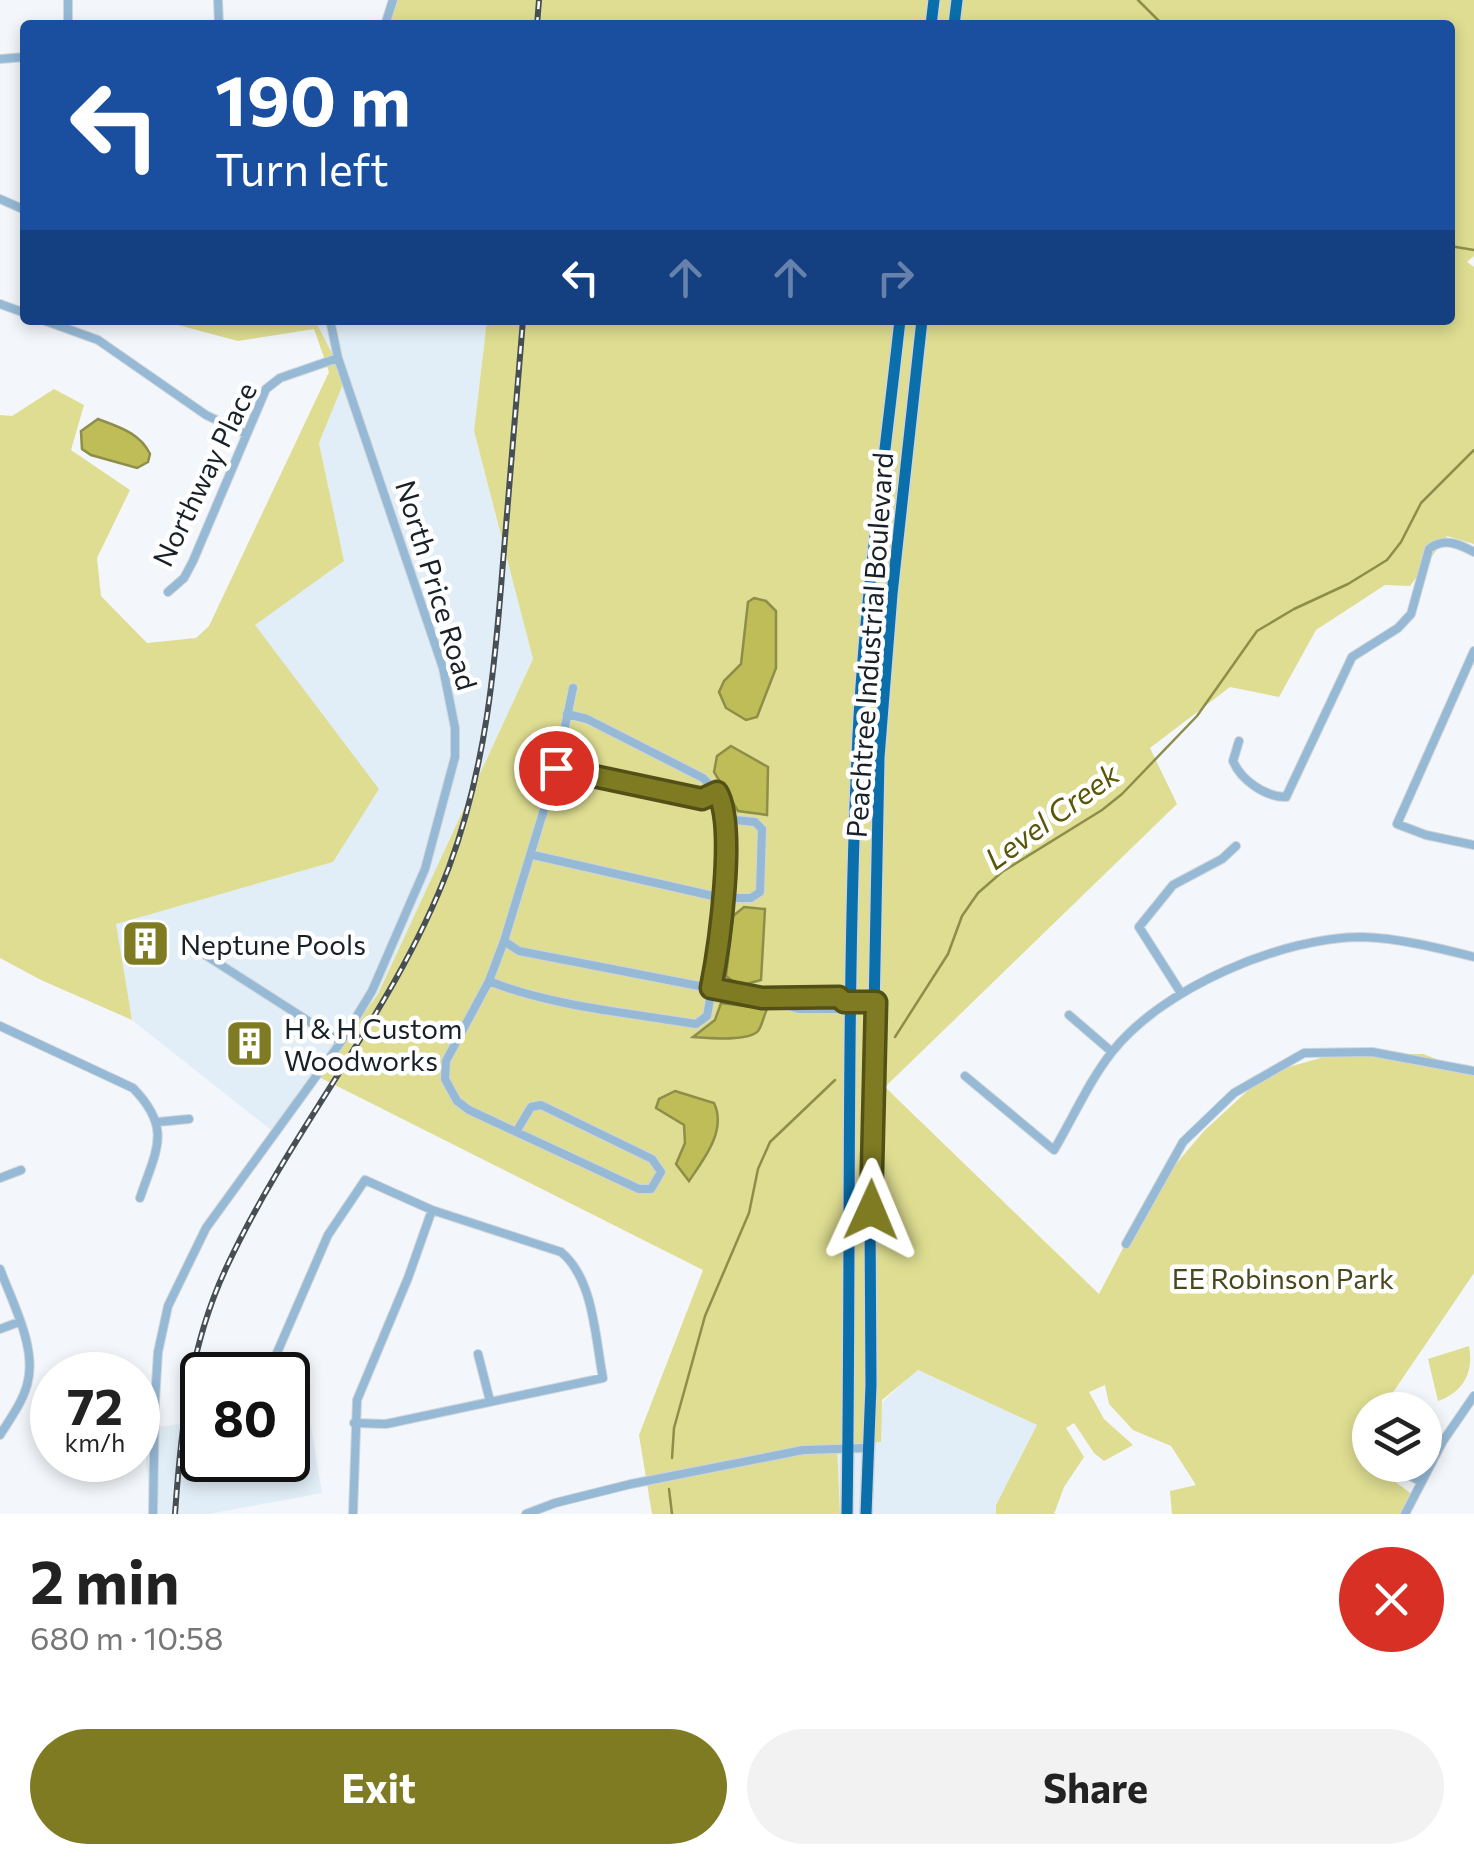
<!DOCTYPE html>
<html lang="en">
<head>
<meta charset="utf-8">
<style>
  :root { --surface:#fff; --page:#f2f2f2; --text:#222; --muted:#767676; --accent:#7e7b23 }
  body { margin:0; font-family:Commissioner,sans-serif; background:var(--page); color:var(--text); height:100vh; display:flex; flex-direction:column; font-size:38px; white-space:nowrap }
  * { box-sizing:border-box; margin:0 }
  p { font-size:32px; color:var(--muted) }
  .icon { flex:none; width:55px; height:55px; fill:none; stroke:currentColor; stroke-width:2; stroke-linecap:round; stroke-linejoin:round }
  .map { position:relative; height:1514px; overflow:hidden }
  .side { display:flex; flex-direction:column; background:var(--surface); flex:1 }
  .side>* { flex:none }
  .top-card { position:absolute; left:20px; top:20px; width:1435px; height:305px; border-radius:10px; box-shadow:0 5px 15px #0003; background:#1a4fa0; color:#fff; overflow:hidden }
  .fabs { position:absolute; left:1352px; top:1392px; display:grid; gap:20px }
  .fabs a { display:grid; place-items:center; width:90px; height:90px; border-radius:50%; background:var(--surface); box-shadow:0 5px 15px #0003; font-size:50px }
  .speed { position:absolute; left:30px; top:1352px; display:flex; gap:20px; font-size:50px; font-weight:700; text-align:center }
  .speed>* { display:grid; place-content:center; width:130px; height:130px; border-radius:50%; background:var(--surface); box-shadow:0 5px 15px #0003; line-height:1 }
  .speed small { font-size:25px; font-weight:400 }
  .speed .limit { border:5px solid #111; border-radius:15px; background:#fff; color:#111 }
  .pin { position:absolute; display:grid; place-items:center; width:85px; height:85px; color:#fff; margin:-42px; border:5px solid #fff; border-radius:50%; box-shadow:0 2px 10px #0007 }
  .me { position:absolute; width:110px; margin:-55px; rotate:1deg; stroke-linejoin:round; filter:drop-shadow(0 0 8px #0008) }
  .turn { display:flex; align-items:center; gap:35px; height:210px; padding:0 30px; font-size:45px }
  .turn .icon { width:130px; height:130px; stroke-width:2.5 }
  .turn b { display:block; font-size:70px; line-height:85px }
  .lanes { display:flex; align-items:center; height:95px; padding:0 30px; background:#0003; justify-content:center; gap:50px; direction:ltr }
  .lanes .off { opacity:.35 }
  .round { display:grid; place-items:center; flex:none; width:105px; height:105px; border-radius:52px; background:var(--page) }
  .head { display:flex; align-items:center; justify-content:space-between; height:170px; padding:0 30px }
  h1 { font-size:60px; font-weight:700; line-height:75px }
  .cta { display:flex; gap:20px; margin-top:auto; padding:20px 30px }
  .cta a { flex:1; height:115px; border-radius:60px; background:var(--accent); color:#fff; font-size:40px; font-weight:700; line-height:115px; text-align:center }
  .cta a+a { background:var(--page); color:var(--text) }
  .map>svg:first-child { display:block }
  .built { fill:#e2eef7 }
  .green { fill:#dedd91 }
  .water { fill:#bfbd57; stroke:#8d8e49; stroke-width:2.5 }
  .lines { fill:none; stroke-linecap:round; stroke-linejoin:round }
  .stream { stroke:#8d8e49; stroke-width:2.5 }
  .minor-casing { stroke:#d0d5d9; stroke-width:10 }
  .highway-casing { stroke:#d0d5d9; stroke-width:14 }
  .minor { stroke:#96b9d6; stroke-width:8 }
  .highway { stroke:#0a6fab; stroke-width:11 }
  .rail-casing { stroke:#474f55; stroke-width:6 }
  .rail { stroke:#fff; stroke-width:2.5; stroke-dasharray:8; stroke-linecap:butt }
  .route-casing { stroke:#525017; stroke-width:25 }
  .route { stroke:#7e7b23; stroke-width:18 }
  .labels { text-anchor:middle; dominant-baseline:central; stroke-width:9; stroke-linejoin:round; paint-order:stroke }
  .street-label { font-size:28px; fill:#182127; stroke:#fff }
  .poi-label { font-size:28px; fill:#182127; stroke:#fff; text-anchor:start }
  .park-label { font-size:28px; fill:#49481d; stroke:#fff }
  .water-label { font-size:30px; font-style:italic; fill:#595605; stroke:#fff }
</style>
</head>
<body>
<div class="map">
<svg width="1474" height="1514" viewBox="0 0 1474 1514">
  <rect width="100%" height="100%" fill="#f3f7fb"/>
  <path class="built" d="M315,320H487L474,432L533,659L378,994L317,1076L271,1130L132,1020L115,924L333,862L255,624L344,561L319,443L345,379Z
    M917,1370L1037,1425L996,1505V1514H840L837,1444Z
    M308,1408L322,1493L209,1514H151L143,1429L202,1421V1460H288V1411Z"/>
  <path class="green" d="M390,0H1474V256L1467,262L1474,267V544L1447,536L1410,586L1385,585L1316,630L1279,697L1230,687L1150,748L1177,804L885,1087L1099,1294L1153,1191L1204,1131L1267,1073L1335,1054H1423L1474,1073V1273L1381,1410H1370V1427L1354,1451L1417,1498L1409,1514H1172L1170,1491L1196,1485L1171,1446L1133,1430L1109,1404L1105,1385L1089,1392L1104,1419L1133,1445L1104,1461L1094,1453L1074,1423L1066,1428L1084,1457L1064,1487L1054,1514H996V1505L1037,1425L918,1370L882,1400L881,1442L837,1444L840,1514H652L639,1435L703,1270L317,1076L378,994L533,659L474,431L487,320H1450V25H383Z
    M180,320H315L345,379L319,443L344,561L255,625L379,789L333,862L116,924L132,1020L41,980L0,958V415L12,416L54,389L84,405L71,450L130,490L97,558L101,596L147,643L196,638L209,626L329,372L314,329L238,341L178,325Z
    M1469,1346C1474,1373 1463,1392 1438,1401L1428,1359Z"/>
  <path class="water" d="M98,419C119,427 140,433 150,454L148,462L137,468L91,455L82,449L81,431Z
    M754,598L766,601L776,611V668L757,717L746,720L726,708L719,692L724,681L741,664L748,602Z
    M731,746L768,767L767,815L738,811L714,772L717,756Z
    M744,907L765,909L761,980L739,986L726,976L733,916Z
    M721,1003L767,1009C764,1015 762,1026 758,1031C748,1042 707,1038 693,1037L715,1020Z
    M675,1091L714,1103C727,1130 704,1159 689,1181L676,1164L685,1143L684,1125L656,1108L659,1099Z"/>
  <g class="lines">
    <path class="stream" d="M1138,0L1163,25
      M1450,246L1474,250
      M895,1037L948,954L962,916L978,893L1002,872L1102,810L1122,794L1197,716L1257,631L1294,609L1348,584L1387,560L1401,542L1421,503L1474,450
      M672,1458L674,1428L705,1316L749,1213L758,1169L770,1142L835,1080
      M669,1489L672,1514"/>
    <defs>
      <path id="minor" d="M68,0V25
        M218,0L219,25
        M385,25L393,0
        M0,59L25,57
        M0,199L25,210
        M0,304L25,313
        M43,320L98,340L206,415L246,434
        M168,592L184,578L193,561L266,389L280,378L338,358
        M1474,651L1397,824L1426,835L1474,845
        M1239,741L1233,761C1241,780 1265,797 1286,797L1352,657L1398,628L1411,614L1429,549C1444,537 1459,544 1474,552
        M557,768L702,799L717,792
        M533,855L722,898H751L760,892L762,829L755,822L725,819
        M504,941L519,951L761,998L799,1009H838L843,1002
        M199,951L341,1042
        M489,981C550,1006 630,1013 696,1024L707,1016L720,944L725,822L721,796L703,778L587,719L567,714
        M1181,993L1139,927L1173,885L1222,859L1236,846
        M771,998L839,997L843,1002H875
        M1069,1015L1112,1052
        M0,1026L133,1088C173,1129 156,1150 140,1198
        M965,1076L1054,1150C1073,1118 1089,1081 1112,1052C1162,988 1282,937 1362,937C1398,938 1439,948 1474,957
        M158,1122L189,1119
        M516,1132L531,1107L541,1105L652,1159L661,1172L651,1189H639L469,1110L457,1101L445,1079L446,1061L489,981L504,941L556,770L573,688
        M0,1178L21,1170
        M1126,1244L1183,1142L1234,1093L1304,1053L1372,1052L1474,1071
        M0,1269C12,1302 38,1349 27,1385C22,1403 10,1419 0,1435
        M0,1329L19,1322
        M478,1354L490,1401
        M270,1369L328,1235L365,1180L432,1210L561,1252C594,1279 595,1338 603,1378L386,1424L354,1423
        M1389,1465L1420,1481
        M1403,1465L1423,1475
        M153,1514L155,1401L158,1352L168,1306L206,1228L341,1042L372,991L425,869L455,757V728L443,668L338,358L330,320
        M353,1514L357,1400L408,1278L432,1210
        M526,1514L555,1503L631,1484L803,1450L867,1448
        M1405,1514L1443,1441L1474,1396"/>
      <path id="highway" d="M931,25L934,0
        M954,25L957,0
        M847,1514C851,1262 846,1009 857,757C863,611 884,465 900,320
        M866,1514L871,1385L870,1216L879,757L892,594L922,320"/>
    </defs>
    <use href="#minor" class="minor-casing"/>
    <use href="#highway" class="highway-casing"/>
    <use href="#minor" class="minor"/>
    <use href="#highway" class="highway"/>
    <defs>
      <path id="rail" d="M537,25L539,0
        M175,1514C181,1427 190,1343 228,1264C293,1126 395,1010 449,867C486,767 495,667 503,562C510,481 516,401 523,320"/>
    </defs>
    <use href="#rail" class="rail-casing"/>
    <use href="#rail" class="rail"/>
  </g>
  <g class="lines">
    <defs>
      <path id="route" d="M556,768L702,799L717,792C737,824 719,948 711,988L762,998L839,997L844,1002H876L871,1210"/>
    </defs>
    <use href="#route" class="route-casing"/>
    <use href="#route" class="route"/>
  </g>
  <defs>
    <symbol id="building-square" viewBox="-11 -11 22 22"><rect x="-9" y="-9" width="18" height="18" rx="4" fill="#7e7b23" stroke="#fff"/><path d="M-4-6H4V6H1V3H-1V6H-4ZM-2.5-4.3h1.7v1.8h-1.7ZM.8-4.3h1.7v1.8H.8ZM-2.5-1h1.7V.8h-1.7ZM.8-1h1.7V.8H.8Z" fill="#fff"/></symbol>
  </defs>
  <g fill-rule="evenodd">
    <use href="#building-square" x="118" y="916" width="55" height="55"/>
    <use href="#building-square" x="222" y="1016" width="55" height="55"/>
  </g>
  <g class="labels">
    <g class="street-label">
      <text transform="translate(204 474) rotate(-64)">Northway Place</text>
      <text transform="translate(437 585) rotate(73)">North Price Road</text>
      <text transform="translate(869 645) rotate(-86)">Peachtree Industrial Boulevard</text>
    </g>
    <g class="poi-label">
      <text x="180" y="944">Neptune Pools</text>
      <text x="284" y="1028">H &amp; H Custom<tspan x="284" dy="32">Woodworks</tspan></text>
    </g>
    <g class="park-label">
      <text x="1283" y="1278">EE Robinson Park</text>
    </g>
    <g class="water-label">
      <text transform="translate(1051 815) rotate(-36)">Level Creek</text>
    </g>
  </g>
</svg>
<div class="fabs">
<a><svg class="icon" aria-label="layers" viewBox="0 0 24 24"><path d="M12 4l9 5-9 5-9-5zM3 14l9 5 9-5"/></svg></a>
</div>
<div class="speed"><div>72<small>km/h</small></div><div class="limit">80</div></div>
<div class="pin" style="left:556px;top:768px;background:#d93025"><svg class="icon" aria-label="arrive" viewBox="0 0 24 24"><path d="M6 21V4h12l-3 4 3 4H6"/></svg></div>
<svg class="me" style="left:871px;top:1210px" viewBox="-20 -20 40 40"><path d="M0-17L14 15 0 8-14 15z" fill="#7e7b23" stroke="#fff" stroke-width="4"/></svg>
<div class="top-card">
<div class="turn"><svg class="icon" aria-label="left" viewBox="0 0 24 24"><path d="M17 20v-9H6M10 6l-5 5 5 5"/></svg><div><b>190 m</b>Turn left</div></div>
<div class="lanes"><svg class="icon" aria-label="left" viewBox="0 0 24 24"><path d="M17 20v-9H6M10 6l-5 5 5 5"/></svg><svg class="icon off" aria-label="ahead" viewBox="0 0 24 24"><path d="M12 20V5M6 11l6-6 6 6"/></svg><svg class="icon off" aria-label="ahead" viewBox="0 0 24 24"><path d="M12 20V5M6 11l6-6 6 6"/></svg><svg class="icon off" aria-label="right" viewBox="0 0 24 24"><path d="M7 20v-9h11M14 6l5 5-5 5"/></svg></div>
</div>
</div>
<section class="side">
<div class="head"><div><h1>2 min</h1><p>680 m · 10:58</p></div><a class="round" style="background:#d93025;color:#fff"><svg class="icon" aria-label="close" viewBox="0 0 24 24"><path d="M6 6l12 12M18 6L6 18"/></svg></a></div>
<div class="cta"><a>Exit</a><a>Share</a></div>
</section>
</body>
</html>
